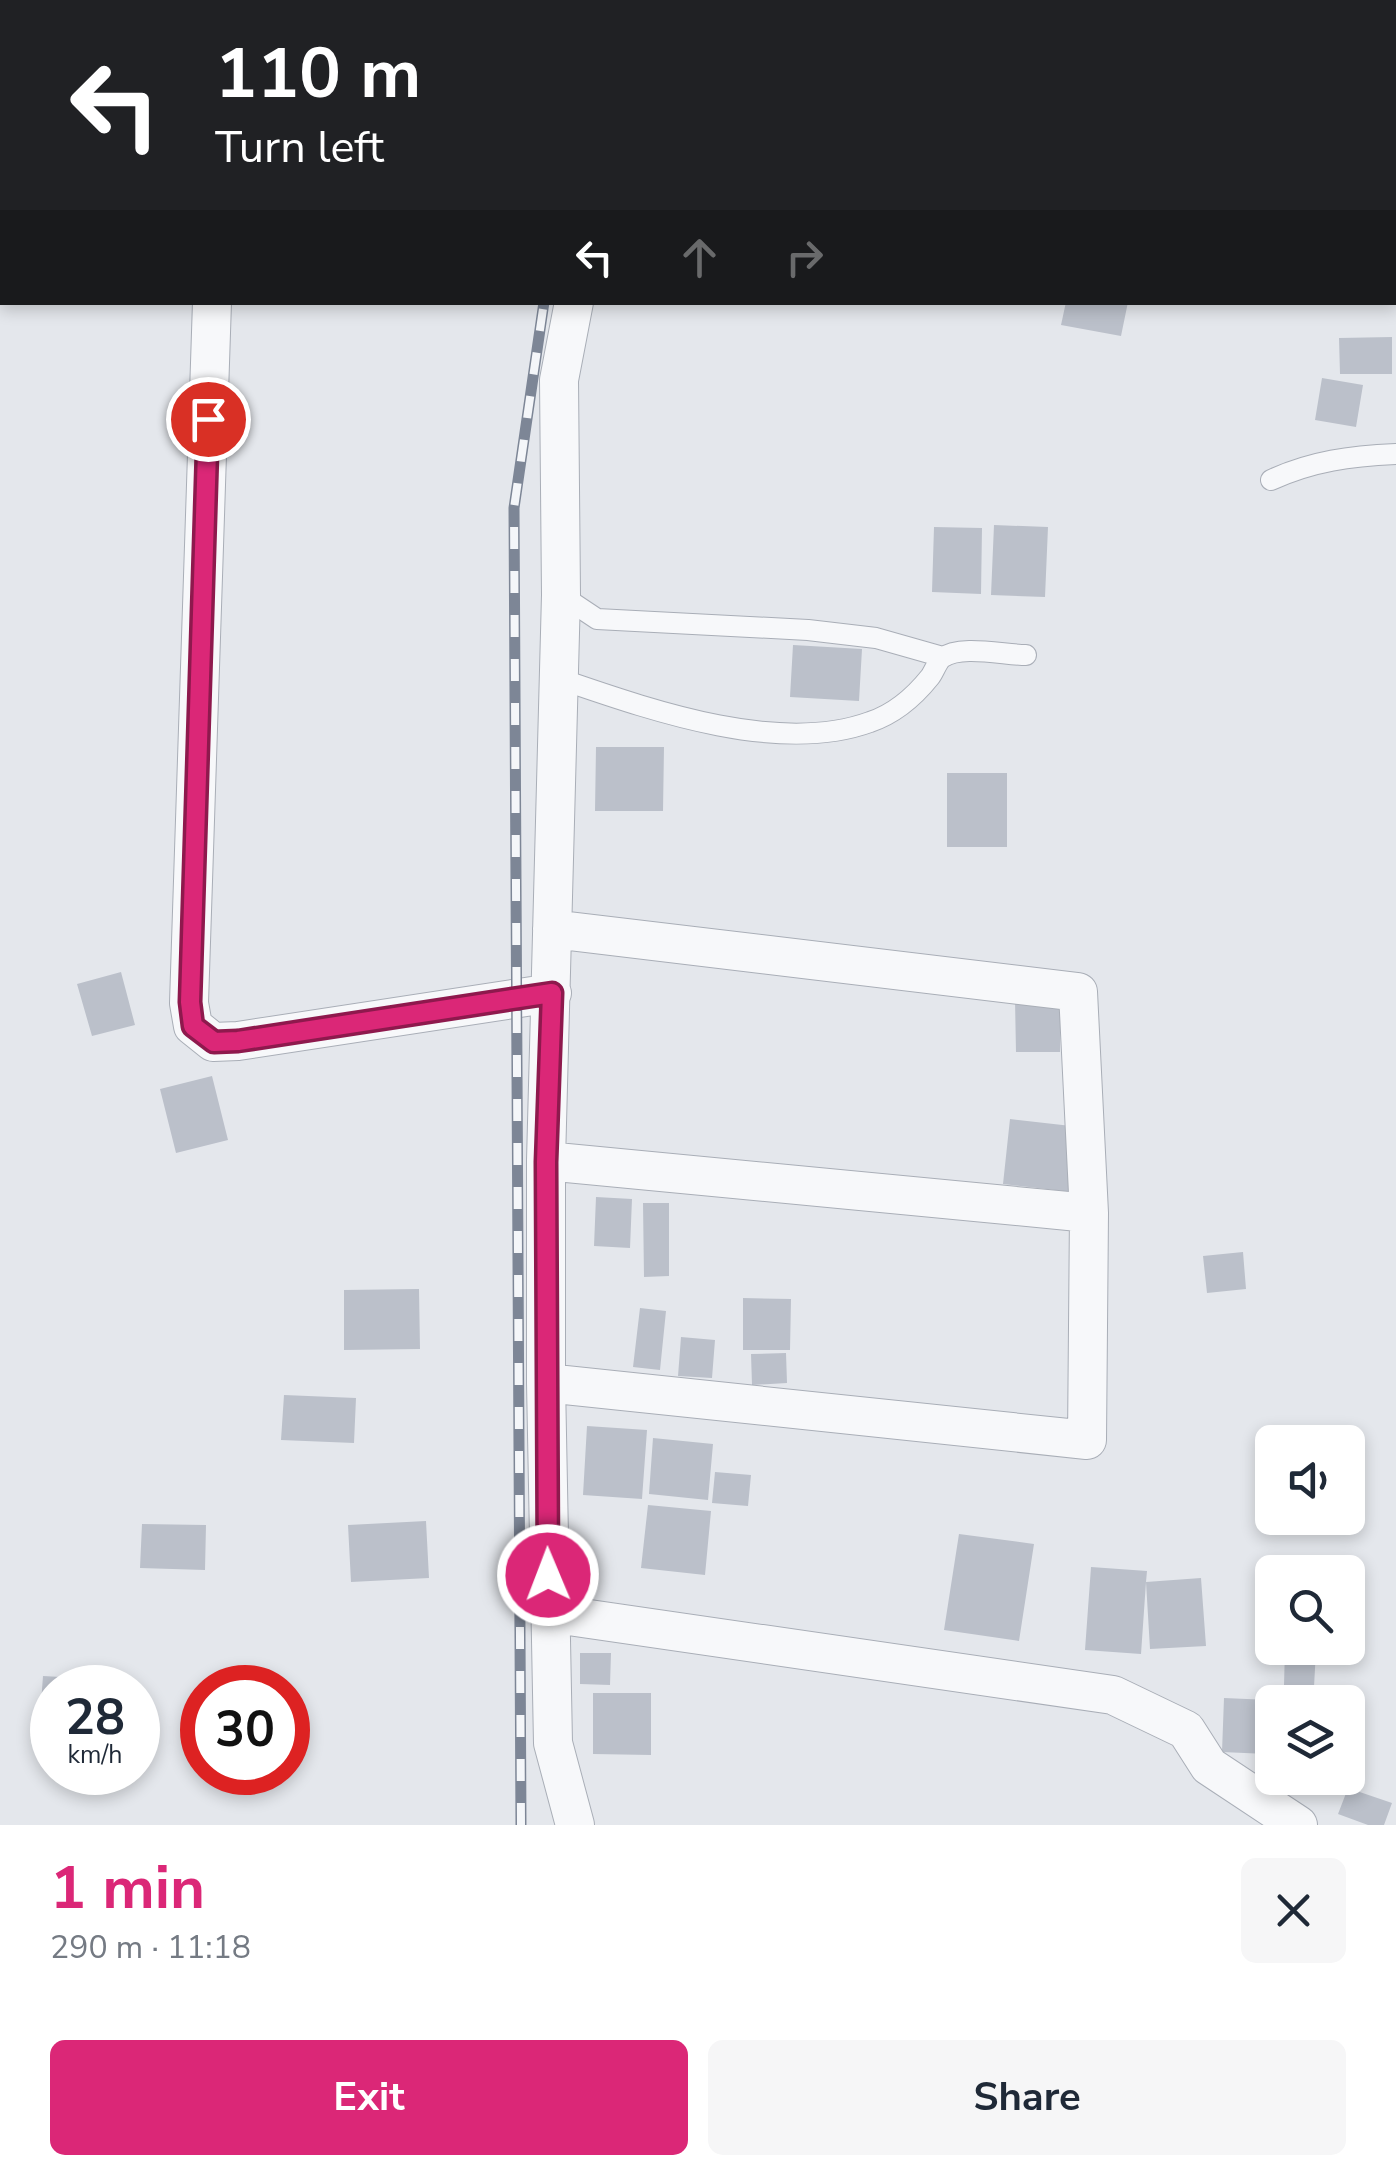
<!DOCTYPE html>
<html lang="en">
<head>
<meta charset="utf-8">
<style>
  :root { --surface:#fff; --page:#f6f6f7; --text:#1f2937; --muted:#747a83; --accent:#db2777 }
  body { margin:0; font-family:"Nunito Sans",sans-serif; background:var(--page); color:var(--text); height:100vh; display:flex; flex-direction:column; font-size:38px; white-space:nowrap }
  * { box-sizing:border-box; margin:0 }
  p { font-size:32px; color:var(--muted) }
  .icon { flex:none; width:55px; height:55px; fill:none; stroke:currentColor; stroke-width:2; stroke-linecap:round; stroke-linejoin:round }
  .map { position:relative; height:1825px; overflow:hidden }
  .sheet { display:flex; flex-direction:column; background:var(--surface); flex:1 }
  .sheet>* { flex:none }
  .hud { position:absolute; left:0px; top:0px; width:1398px; height:305px; box-shadow:0 5px 15px #0003; background:#202124; color:#fff; overflow:hidden }
  .buttons { position:absolute; left:1255px; top:1425px; display:grid; gap:20px }
  .buttons a { display:grid; place-items:center; width:110px; height:110px; border-radius:15px; background:var(--surface); box-shadow:0 5px 15px #0003; font-size:50px }
  .speed { position:absolute; left:30px; top:1665px; display:flex; gap:20px; font-size:50px; font-weight:700; text-align:center }
  .speed>* { display:grid; place-content:center; width:130px; height:130px; border-radius:50%; background:var(--surface); box-shadow:0 5px 15px #0003; line-height:1 }
  .speed small { font-size:25px; font-weight:400 }
  .speed .limit { border:15px solid #d22; background:#fff; color:#111 }
  .pin { position:absolute; display:grid; place-items:center; width:85px; height:85px; color:#fff; margin:-42px; border:5px solid #fff; border-radius:50%; box-shadow:0 2px 10px #0007 }
  .me { position:absolute; width:110px; margin:-55px; rotate:359deg; stroke-linejoin:round; filter:drop-shadow(0 0 8px #0008) }
  .turn { display:flex; align-items:center; gap:35px; height:210px; padding:0 50px; font-size:45px }
  .turn .icon { width:130px; height:130px; stroke-width:2.5 }
  .turn b { display:block; font-size:70px; line-height:85px }
  .lanes { display:flex; align-items:center; height:95px; padding:0 50px; background:#0003; justify-content:center; gap:50px; direction:ltr }
  .lanes .off { opacity:.35 }
  .round { display:grid; place-items:center; flex:none; width:105px; height:105px; border-radius:15px; background:var(--page) }
  .headline { display:flex; align-items:center; justify-content:space-between; height:170px; padding:0 50px }
  h1 { font-size:60px; font-weight:700; line-height:75px; color:var(--accent) }
  .cta { display:flex; gap:20px; margin-top:auto; padding:20px 50px }
  .cta a { flex:1; height:115px; border-radius:15px; background:var(--accent); color:#fff; font-size:40px; font-weight:700; line-height:115px; text-align:center }
  .cta a+a { background:var(--page); color:var(--text) }
  .map>svg:first-child { display:block }
  .building { fill:#bbc0ca }
  .lines { fill:none; stroke-linecap:round; stroke-linejoin:round }
  .lane-casing { stroke:#a9aeb7; stroke-width:22 }
  .street-casing { stroke:#a9aeb7; stroke-width:40 }
  .lane { stroke:#f7f8fa; stroke-width:20 }
  .street { stroke:#f7f8fa; stroke-width:38 }
  .rail-casing { stroke:#7d8696; stroke-width:11 }
  .rail { stroke:#f4f6f9; stroke-width:8; stroke-dasharray:22; stroke-linecap:butt }
  .route-casing { stroke:#8e194d; stroke-width:25 }
  .route { stroke:#db2777; stroke-width:18 }
</style>
</head>
<body>
<div class="map">
<svg width="1396" height="1825" viewBox="0 0 1396 1825">
  <rect width="100%" height="100%" fill="#e4e7ec"/>
  <path class="building" d="M1066,302H1128L1121,336L1061,325Z
    M1392,337V374H1340L1339,338Z
    M1322,378L1363,385L1356,427L1315,420Z
    M994,525L1048,527L1045,597L991,595Z
    M934,527L982,528L981,594L932,592Z
    M793,645L862,649L859,701L790,697Z
    M596,747H664L663,811H595Z
    M947,773H1007V847H947Z
    M121,972L135,1025L92,1036L77,984Z
    M1015,1000H1060V1052H1016Z
    M212,1076L228,1140L176,1153L160,1089Z
    M1010,1119L1080,1127L1072,1192L1003,1184Z
    M596,1197L632,1199L630,1248L594,1246Z
    M643,1203H669V1276L644,1277Z
    M1243,1252L1246,1289L1207,1293L1203,1256Z
    M419,1289L420,1349L344,1350V1290Z
    M743,1298L791,1299L790,1350H743Z
    M640,1308L666,1311L660,1370L633,1367Z
    M681,1337L715,1340L712,1378L678,1376Z
    M786,1353L787,1383L752,1385L751,1354Z
    M284,1395L356,1398L354,1443L281,1440Z
    M587,1426L647,1430L642,1499L583,1495Z
    M653,1438L713,1444L708,1500L649,1494Z
    M715,1472L751,1475L748,1506L712,1503Z
    M648,1505L711,1511L705,1575L641,1568Z
    M426,1521L429,1578L351,1582L348,1525Z
    M142,1524L206,1525L205,1570L140,1568Z
    M959,1534L1034,1544L1019,1641L944,1630Z
    M1091,1567L1147,1571L1146,1582L1201,1578L1206,1646L1150,1649L1146,1582L1141,1654L1085,1650Z
    M1285,1649L1316,1650L1314,1687L1284,1685Z
    M580,1653H611L610,1685L580,1684Z
    M43,1676L95,1679V1688H52V1717H40Z
    M593,1693H651V1755L593,1754Z
    M1224,1698L1270,1700L1267,1754L1222,1752Z
    M1348,1788L1392,1803L1384,1825H1368L1338,1814Z"/>
  <g class="lines">
    <defs>
      <path id="lane" d="M1271,480C1312,461 1351,456 1396,454
        M561,595L597,619L808,630L876,638L943,657
        M557,678C645,708 777,756 870,722C894,714 914,697 930,677C934,672 937,662 942,658C960,644 1004,655 1026,655"/>
      <path id="street" d="M219,0V2
        M986,0L992,2
        M636,2L637,0
        M1395,64H1396
        M212,302L189,1003L193,1026L213,1042L238,1041L552,993
        M574,302L559,380L561,595L546,1161V1383L553,1743L575,1825
        M552,929L1078,992L1089,1213
        M546,1161L1089,1213L1087,1440L546,1383
        M548,1613L1113,1695L1186,1730L1209,1766L1298,1825"/>
    </defs>
    <use href="#lane" class="lane-casing"/>
    <use href="#street" class="street-casing"/>
    <use href="#lane" class="lane"/>
    <use href="#street" class="street"/>
    <defs>
      <path id="rail" d="M606,2L607,0
        M521,1825L514,508L544,302"/>
    </defs>
    <use href="#rail" class="rail-casing"/>
    <use href="#rail" class="rail"/>
  </g>
  <g class="lines">
    <defs>
      <path id="route" d="M208,419L190,1002L193,1026L214,1042L238,1041L552,993L546,1162L548,1575"/>
    </defs>
    <use href="#route" class="route-casing"/>
    <use href="#route" class="route"/>
  </g>
</svg>
<div class="buttons">
<a><svg class="icon" aria-label="sound" viewBox="0 0 24 24"><path d="M4 9h4l5-4v14l-5-4H4zM17 9q2 3 0 6"/></svg></a>
<a><svg class="icon" aria-label="search" viewBox="0 0 24 24"><circle cx="10" cy="10" r="6"/><path d="M15 15l6 6"/></svg></a>
<a><svg class="icon" aria-label="layers" viewBox="0 0 24 24"><path d="M12 4l9 5-9 5-9-5zM3 14l9 5 9-5"/></svg></a>
</div>
<div class="speed"><div>28<small>km/h</small></div><div class="limit">30</div></div>
<div class="pin" style="left:208px;top:419px;background:#d93025"><svg class="icon" aria-label="arrive" viewBox="0 0 24 24"><path d="M6 21V4h12l-3 4 3 4H6"/></svg></div>
<svg class="me" style="left:548px;top:1575px" viewBox="-20 -20 40 40"><circle r="17" fill="#db2777" stroke="#fff" stroke-width="3"/><path d="M0-11L8 9 0 5-8 9z" fill="#fff"/></svg>
<div class="hud">
<div class="turn"><svg class="icon" aria-label="left" viewBox="0 0 24 24"><path d="M17 20v-9H6M10 6l-5 5 5 5"/></svg><div><b>110 m</b>Turn left</div></div>
<div class="lanes"><svg class="icon" aria-label="left" viewBox="0 0 24 24"><path d="M17 20v-9H6M10 6l-5 5 5 5"/></svg><svg class="icon off" aria-label="ahead" viewBox="0 0 24 24"><path d="M12 20V5M6 11l6-6 6 6"/></svg><svg class="icon off" aria-label="right" viewBox="0 0 24 24"><path d="M7 20v-9h11M14 6l5 5-5 5"/></svg></div>
</div>
</div>
<section class="sheet">
<div class="headline"><div><h1>1 min</h1><p>290 m · 11:18</p></div><a class="round"><svg class="icon" aria-label="close" viewBox="0 0 24 24"><path d="M6 6l12 12M18 6L6 18"/></svg></a></div>
<div class="cta"><a>Exit</a><a>Share</a></div>
</section>
</body>
</html>
